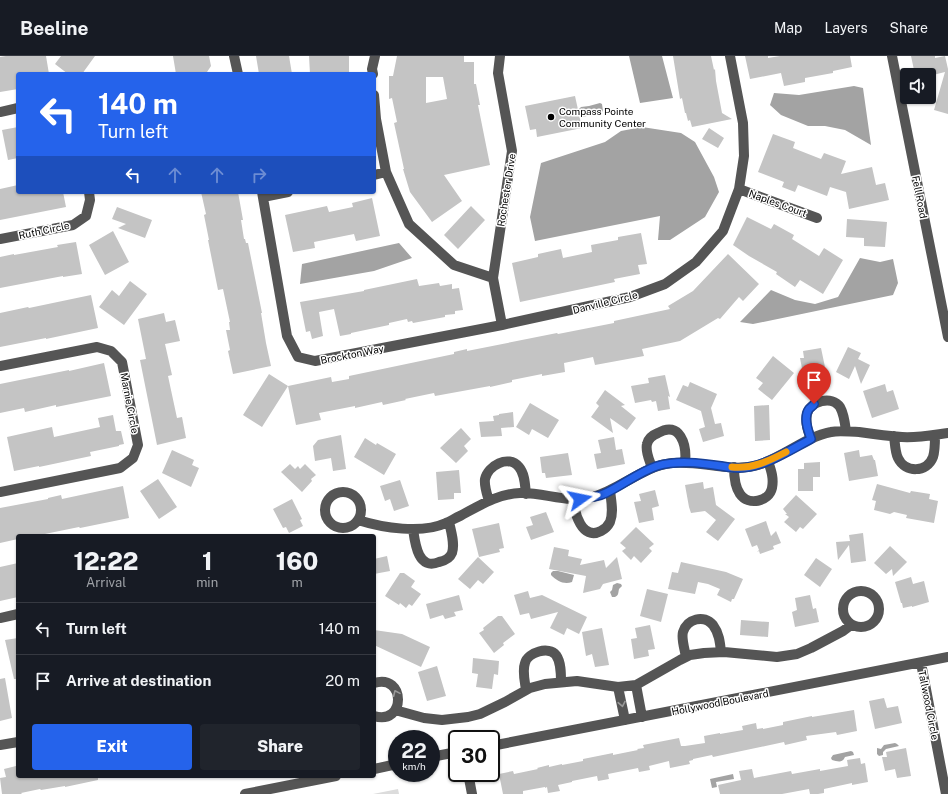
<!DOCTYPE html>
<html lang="en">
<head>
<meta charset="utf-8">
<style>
  :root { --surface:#171b24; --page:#20242c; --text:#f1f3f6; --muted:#9ea1a6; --line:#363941; --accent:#2563eb }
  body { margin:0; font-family:"Public Sans",sans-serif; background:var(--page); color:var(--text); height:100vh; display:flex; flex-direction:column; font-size:15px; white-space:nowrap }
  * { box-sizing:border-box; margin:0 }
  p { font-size:13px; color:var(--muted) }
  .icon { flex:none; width:22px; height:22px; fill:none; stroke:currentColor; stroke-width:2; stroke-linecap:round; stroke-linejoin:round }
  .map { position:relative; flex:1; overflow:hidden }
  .sheet { position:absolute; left:16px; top:478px; width:360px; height:244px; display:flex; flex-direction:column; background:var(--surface); border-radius:4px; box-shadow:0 1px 3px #0004 }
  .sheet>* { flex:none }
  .banner { position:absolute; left:16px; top:16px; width:360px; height:122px; border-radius:4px; box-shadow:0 1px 3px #0004; background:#2563eb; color:#fff; overflow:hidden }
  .controls { position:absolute; left:900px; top:12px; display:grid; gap:8px }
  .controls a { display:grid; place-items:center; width:36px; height:36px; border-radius:4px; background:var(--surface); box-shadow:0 1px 3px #0004; font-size:20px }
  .speed { position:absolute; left:388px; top:674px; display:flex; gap:8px; font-size:20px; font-weight:700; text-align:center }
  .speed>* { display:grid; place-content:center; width:52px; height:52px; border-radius:50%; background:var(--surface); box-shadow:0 1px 3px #0004; line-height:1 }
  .speed small { font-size:10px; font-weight:400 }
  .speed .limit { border:2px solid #111; border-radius:6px; background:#fff; color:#111 }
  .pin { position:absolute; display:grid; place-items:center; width:34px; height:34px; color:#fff; margin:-41px -17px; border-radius:50% 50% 50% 0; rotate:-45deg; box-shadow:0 0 4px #0007 }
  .pin .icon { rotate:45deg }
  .me { position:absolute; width:44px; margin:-22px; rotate:78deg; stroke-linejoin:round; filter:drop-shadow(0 0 3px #0008) }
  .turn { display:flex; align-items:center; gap:14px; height:84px; padding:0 16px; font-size:18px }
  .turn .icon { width:52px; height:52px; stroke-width:2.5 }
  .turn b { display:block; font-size:28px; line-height:34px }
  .lanes { display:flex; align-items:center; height:38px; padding:0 16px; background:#0003; justify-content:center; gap:20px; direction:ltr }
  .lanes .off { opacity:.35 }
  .eta { display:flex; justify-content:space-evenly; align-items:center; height:68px; text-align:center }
  .eta b { font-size:24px; font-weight:800; line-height:28px }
  .cta { display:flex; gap:8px; margin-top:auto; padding:8px 16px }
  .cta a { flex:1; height:46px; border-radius:4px; background:var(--accent); color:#fff; font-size:16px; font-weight:800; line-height:46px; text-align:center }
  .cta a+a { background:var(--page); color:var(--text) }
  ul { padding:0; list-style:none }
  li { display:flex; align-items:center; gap:12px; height:52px; padding:0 16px; border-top:1px solid var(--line) }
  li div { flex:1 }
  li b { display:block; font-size:15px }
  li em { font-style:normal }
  header { display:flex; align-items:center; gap:24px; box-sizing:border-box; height:56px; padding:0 20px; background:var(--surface); border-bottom:1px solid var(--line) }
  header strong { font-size:19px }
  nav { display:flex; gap:22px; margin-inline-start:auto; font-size:14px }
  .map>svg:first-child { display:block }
  .green { fill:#dcdcdc }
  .water { fill:#a3a3a3 }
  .building { fill:#c4c4c4; fill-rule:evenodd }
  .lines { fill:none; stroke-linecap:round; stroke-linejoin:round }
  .minor { stroke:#555; stroke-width:10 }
  .oneway { stroke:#999 }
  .route-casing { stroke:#184099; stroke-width:10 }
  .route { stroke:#2563eb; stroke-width:7 }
  .slow { stroke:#f59e0b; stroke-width:7 }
  .poi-dot { fill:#000; stroke:#fff; stroke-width:1.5 }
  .labels { text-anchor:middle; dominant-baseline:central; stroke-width:3; stroke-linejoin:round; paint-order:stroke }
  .poi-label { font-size:10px; fill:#000; stroke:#fff; text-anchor:start }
  .street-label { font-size:10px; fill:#000; stroke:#fff }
</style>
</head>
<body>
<header>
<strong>Beeline</strong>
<nav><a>Map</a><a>Layers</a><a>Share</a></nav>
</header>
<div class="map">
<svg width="948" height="738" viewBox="0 0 948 738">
  <rect width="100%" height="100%" fill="#fff"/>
  <path class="green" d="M398,733L399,738H373Z"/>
  <path class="water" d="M629,0H662L673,42L640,47Z
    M854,30L863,32L871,89L845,74L825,70H808L781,59L770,49L774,37L799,39Z
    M600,47L602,48L603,55L602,56L591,58L590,59L583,61L581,60L579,53L581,51L589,50Z
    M642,71L681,77L695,86L714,121L719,136L705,161L670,184H658L660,160L535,185L530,161L541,107L605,86L621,75Z
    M399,187L412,202L374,215L300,228L302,208Z
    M860,202L880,206L893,203L898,227L893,239L753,268L740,266L771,234L795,244L815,248L838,241Z
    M553,515H558L574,519L572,526C564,529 557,525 551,519V517Z
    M617,527L621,528L622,530C621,531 620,532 619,533C618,537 619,539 615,541H612L610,536L612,534L613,529Z
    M895,687L897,688L899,690L886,693L883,696V699L879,700L877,698V692L881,693L884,689Z
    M851,695L853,696L854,699L845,701C842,708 837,705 832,704L831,702L833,699Z
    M733,718L734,723L716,726L717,731L712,732L710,723Z"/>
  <path class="building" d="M6,0H46L49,18H18V33L0,36V1Z
    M61,0H95L82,18H68L55,8Z
    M173,0H209L211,10L207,16L198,18H176Z
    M256,0H289L292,18H259Z
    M309,0H349V18H310Z
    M397,0H464V6H474V28H476L480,49H478L490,109L444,119L462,145L432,166L410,136L403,113H404L394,67L397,66L392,42L389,43V20H393ZM426,21H443L447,43L426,47Z
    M673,0H711L714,14L715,13L716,25L722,57L732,63L692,71L690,64L688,65L686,57H685L682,42L680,43Z
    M745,0H768V2L780,0H850L852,11L833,15V17L805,22V26L784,30L781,17L750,23Z
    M911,0H935V2L945,0L948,13V58L934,54L945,16L933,19H920L919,13L914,14Z
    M575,40L582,72L537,81L536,73L530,74L525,50Z
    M18,71V102L8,104L2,74Z
    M709,72L724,82L718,92L702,83Z
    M773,78L795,86L793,92L821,103L824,97L846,105L841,118L872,111L876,129L885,127L889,144L849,153L846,136L830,131L827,140L798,129L795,136L782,131L784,126L758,116Z
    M18,129V136H63L66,151L0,164V133Z
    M201,136H238L243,164H241L244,183H245L246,187H248L262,257H261L266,287L271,310L233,318L228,295L230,294L226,274H230L229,266H230L223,233L218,234L208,184H209L204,159L206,158Z
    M372,142L380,180L356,185L354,178L314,186L315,192L293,196L285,159L327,150L329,156L353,151L352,147Z
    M471,150L485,164L458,193L444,179Z
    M117,151L152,164L145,182L118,172L126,168L112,163Z
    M747,161L771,173L774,168L794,179L792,183L819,200L824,192L843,204L823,238L800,224L795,231L776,218L777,216L749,200L733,189Z
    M847,163L887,166L885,191L864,190V182L846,181Z
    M113,175L129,206L105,219L89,189Z
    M641,177L647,208L638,209L640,218L614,223L615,226L520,246L512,207L538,201V198L561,193L563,202L592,196L591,189L618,184V181Z
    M76,186L82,218L63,221V220L0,232V201L14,198V199L58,191L57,189Z
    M728,198L759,228L743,245L739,241L720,263L718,262L680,285L642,293L644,300L595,309L593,301L564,307L565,316L542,320V318L512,324V326L490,331V330L435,340L434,337L405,343L406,344L383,349L382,346L355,352V350L319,357L321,364L296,369L288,330L331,321L332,326L349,323V320L454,298V296L467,293V295L557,277L558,278L614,267V265L670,253L668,250L693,235Z
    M417,223L419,230L439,227L440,230L452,228V233L459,232L463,254L455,255V258L445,259V261L413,267L412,265L408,266L407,263L389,267V269L351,277V278L340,280L334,253L319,256L323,280L312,283L310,275L306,276L300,246L364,235V234Z
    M130,225L147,238L124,269L99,251L112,234L119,240Z
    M91,239L98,272L46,283V282L0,291V257L28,251L29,252Z
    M164,257L166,266L175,264L180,285L165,288L172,319L168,320L177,362L182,361L186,382L157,389L140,304L146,303L138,263Z
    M848,291L861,297L858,303L870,309L861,328L855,310L849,323L836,316Z
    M821,292L825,311L817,308L820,320L804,323L800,302H804L803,295Z
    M773,300L794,317L772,344L758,333L763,327L756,322Z
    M104,307L111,340L56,351V349L25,356L24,352L0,357V328L69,314V315Z
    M269,318L288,330L262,371L243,359Z
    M665,319L670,341L668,340L670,353L658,355L656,345L652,346L651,344L635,347L631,330L649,327L648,322Z
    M690,326L717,338L711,352L715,368L721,367L724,380L703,386L699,373L705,371L701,355L676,344L683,329L688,331Z
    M885,328L887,336L893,334L899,353L872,362L863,335Z
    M605,334L625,349L621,350L636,362L627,374L610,362L613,377L591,361L599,350L596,347Z
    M530,347L559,364L548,382L532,373L529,379L516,371Z
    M769,349L770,384L755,385L754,350Z
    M513,356L514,371L501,372L502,380L481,381L479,366L494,365L493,360L499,359V358Z
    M113,359L116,375H121L124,388L119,389V390L90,396L91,400L39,411V410L14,415L7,381L52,371L54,381L100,371L98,362Z
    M461,372L471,383L464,390L468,395L456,407L440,392Z
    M341,379L346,413L333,415L331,402L315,405L313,390L318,384Z
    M614,381L616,394L622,393L625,408L597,413L594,398L601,397L598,384Z
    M365,382L376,389L377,387L396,398L384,419L354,401Z
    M172,394L194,404L192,409L199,412L191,431L162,417Z
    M859,394L860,401L872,399L874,404H875L878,420L849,425L844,397Z
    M568,397L572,419L546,422L545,417H542L540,401Z
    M820,406V421H813V435H798V413H804V407Z
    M290,408L295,413L298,410L300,413L305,408L316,419L311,423L312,425L302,436L281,416Z
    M459,414L461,437H454V443L438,444L436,416Z
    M158,423L177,451L159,463L140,435Z
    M400,424L409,450L394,455L390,443L385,445L380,430Z
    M703,426L704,433L713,431L716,449L735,463L718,485L706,476L716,464L705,455L691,457L689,451L685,429Z
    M877,428L910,437L911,435L930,438L929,443L938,445L934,467L906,462L907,459L894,456L890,458L874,454L876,445L872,444Z
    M123,430L129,462L80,472L79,471L35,480H18V483L0,487V452L48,443V442L61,439L62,443Z
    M655,434L659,450L652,452L654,464L639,467L634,446L641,445L639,438Z
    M796,439L817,458L803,473L800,471L796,476L784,466L789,461L785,458H787L783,453Z
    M292,443L302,463L300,464L303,470L289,477L286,471L283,472L273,453Z
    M546,456L554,476L531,484L526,471L533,469L530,461Z
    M766,465L771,480L776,475L781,487L773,490L774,493L760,498L759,495L757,496L759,494L757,489L752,491L745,473Z
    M499,467L504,492L499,493L500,496L479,501L472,473Z
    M636,471L654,488L649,492L652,495L641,507L634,500L631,504L622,495L626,492L620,487Z
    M863,477L866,505L851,507L849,489L838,504L836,486L850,485L849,479Z
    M890,490L907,506L893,520L892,513L886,518L874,507Z
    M554,491L569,494L568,500L582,503L580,509L604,504L606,512L617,501L622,523L603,528L600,533L583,537L586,520L549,513Z
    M387,500L390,515L374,518V503Z
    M478,501L494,516L483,528L478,524L470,533L458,523Z
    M816,502L832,513L820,531L804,519Z
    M681,506L726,516L743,523L734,543H732L731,546L717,539L720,533L708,528L698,526L695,538L668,533L672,516L678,517Z
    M18,507V541L0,545V511Z
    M400,517H404L415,525L411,531L421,538L412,550L409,548L406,552L400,547L399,549L385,540Z
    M911,521L913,528L924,525L929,546L912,551V550L903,552L902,547H901L895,526Z
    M647,533L668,538L661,566L640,560Z
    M528,535L530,542L542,539L587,561L579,578L567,572L564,579L550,572L558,556L531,563L529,557L520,559L514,539Z
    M459,539L463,554L454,556L456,560L445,563L443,559L430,563L426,548Z
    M810,539L813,553L816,552L819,566L795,571L792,556L797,554L795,542Z
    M498,560H502L515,578L503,587L504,589L494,597L479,577L484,574L483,572Z
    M741,564L769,566L768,581L740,579Z
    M650,569L655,593L648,594L649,600L634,603L631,583L637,582L635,572Z
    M602,572L609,609L595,611L592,598L586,600L582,576Z
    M374,574L402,578L430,591L421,611L374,589Z
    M18,582V623H14L5,584Z
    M473,602L499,605L498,619L494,618L492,633L476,631L478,618L472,617Z
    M437,610L446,640L427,645L418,616Z
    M5,622L12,662L0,665V623Z
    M884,642L887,652L898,650L902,667L875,673L869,645Z
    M854,654L857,675L837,679L836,676L806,680L807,684L785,689L784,686L713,701L712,699L693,703V704L689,705L690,708L670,712L669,705L649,710L650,714L639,716L638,712L608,718L609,723L598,725L597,720L572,725V726L558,729L560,735L548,737L547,731L545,732V731L523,735V738H503L499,718L513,715L514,718L538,713L537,712L549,709V711L562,708V709L583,705V703L613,697V699L638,694L637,693L644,692L643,689L679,682L681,690H685L705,687L704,680L720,677V678L743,674L742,670L756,667L757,673L763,672V673L783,669V666L812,660V661Z
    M906,692L911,720L897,722L895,713L885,715L882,701H887L886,696Z
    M860,702L861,708L865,707L868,726L852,729V727L824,733V737L818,738H810L809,733L782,738H720L718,729L741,724L739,715L752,713L754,722L791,715L792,718L820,713V715L848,710L847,704Z
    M16,710L18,720H98V724L65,731V730L41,734L40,733L21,737L22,738H2L0,722L6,721L4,713Z"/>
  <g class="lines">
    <path class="minor" d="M234,0L238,18
      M500,0L498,17L512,95L493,222L502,269
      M892,0L948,281
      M373,18L372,13L375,0
      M374,39L376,63L386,116L409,168L454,209L493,222
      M0,56L18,52
      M374,119L386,116
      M739,133L817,162
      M262,136L287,280L298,301L315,305L502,269L630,241L665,228L696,206L723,175L739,133L744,100L743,67L730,0
      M263,141L288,136
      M0,183L73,169L86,160L90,144L89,136
      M0,310L97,291L111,295L122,306L138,389L133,402L120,412L0,436
      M894,380C895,387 895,396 898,402C905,417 927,417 933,401C935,395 935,386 935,379
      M811,383C808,375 805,367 807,358C810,345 832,339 840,351C844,358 845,367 846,375
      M734,411C734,420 735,431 740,438C748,450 769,446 772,432C774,422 771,414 768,405
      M652,412C650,405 645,396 647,388C648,383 653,379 658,377C680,364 687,389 685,407
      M325 454a18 18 0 1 1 36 0a18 18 0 1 1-36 0Z
      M574,443C574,457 582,485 601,475C605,473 608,470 610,466C614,456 611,445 610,434
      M489,445C487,438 484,430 485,423C488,410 508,398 519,411C525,418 525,429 526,438
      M358,464C383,472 422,478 446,467C451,465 455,462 460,460C479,450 497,438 520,437C544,436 569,448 593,441C621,433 643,410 672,407C701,404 730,417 758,409C784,401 805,381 831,376C840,374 850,376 859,376C873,378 888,380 902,381C918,382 933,379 948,377
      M413,473C415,487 418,515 439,506C444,505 450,502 452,497C455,488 451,475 449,466
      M843 553a18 18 0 1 1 36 0a18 18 0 1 1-36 0Z
      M0,562L18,558
      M686,601C685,594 681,583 683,576C687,563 704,558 713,569C719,577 720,586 721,596
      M921,607L946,738
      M374,627C406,617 406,670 374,660
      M636,629L642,661
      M618,631L625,664
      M526,634C525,626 522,615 525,607C528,596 549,590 556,599C561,606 561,617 561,626
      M395,654L424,662L442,664L468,661L480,658L505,646L530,632L545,628L577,625L618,631L636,629L680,604L690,599L704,597L724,596L777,601L797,598L811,592L843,575L851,569
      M0,689L18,686
      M491,690L948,601
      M431,701L457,696
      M374,713L397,708
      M468,717L472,738
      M245,738L336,720"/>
  </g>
  <defs><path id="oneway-chevron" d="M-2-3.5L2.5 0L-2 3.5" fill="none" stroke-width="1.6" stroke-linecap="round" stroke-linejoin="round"/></defs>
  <g class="oneway">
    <use href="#oneway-chevron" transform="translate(396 637) rotate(-114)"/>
    <use href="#oneway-chevron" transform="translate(622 648) rotate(79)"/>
  </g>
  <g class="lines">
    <defs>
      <path id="route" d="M580,443C589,442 598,441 606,437C623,429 639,416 657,410C678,404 700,407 721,410C726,411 733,412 739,412C763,412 790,394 811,383C808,375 803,361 809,353C811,351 813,350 814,348"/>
    </defs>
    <use href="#route" class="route-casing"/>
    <use href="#route" class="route"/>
    <path class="slow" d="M732,411C752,413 769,405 786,396"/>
  </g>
  <circle class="poi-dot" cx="551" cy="61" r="4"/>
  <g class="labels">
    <g class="poi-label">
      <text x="559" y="55">Compass Pointe<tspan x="559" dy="12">Community Center</tspan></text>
    </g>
    <g class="street-label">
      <text transform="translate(506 134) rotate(-81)">Rochester Drive</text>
      <text transform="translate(920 141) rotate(79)">Fell Road</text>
      <text transform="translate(778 147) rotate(20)">Naples Court</text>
      <text transform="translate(44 174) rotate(-12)">Ruth Circle</text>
      <text transform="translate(605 246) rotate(-14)">Danville Circle</text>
      <text transform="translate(352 298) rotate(-11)">Brockton Way</text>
      <text transform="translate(130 347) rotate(79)">Marnie Circle</text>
      <text transform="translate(720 646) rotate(-11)">Hollywood Boulevard</text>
      <text transform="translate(929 649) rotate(79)">Tallwood Circle</text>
    </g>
  </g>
</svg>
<div class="controls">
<a><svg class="icon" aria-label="sound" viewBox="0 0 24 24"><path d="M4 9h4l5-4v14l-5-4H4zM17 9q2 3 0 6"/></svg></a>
</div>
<div class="speed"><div>22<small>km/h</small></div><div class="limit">30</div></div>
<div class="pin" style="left:814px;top:348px;background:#d93025"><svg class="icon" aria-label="arrive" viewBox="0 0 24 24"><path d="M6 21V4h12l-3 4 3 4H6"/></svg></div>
<svg class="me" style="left:580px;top:443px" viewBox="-20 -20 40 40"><path d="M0-17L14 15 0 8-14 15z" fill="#2563eb" stroke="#fff" stroke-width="4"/></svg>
<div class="banner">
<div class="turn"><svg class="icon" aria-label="left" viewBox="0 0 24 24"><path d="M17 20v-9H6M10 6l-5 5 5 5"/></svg><div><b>140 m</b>Turn left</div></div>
<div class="lanes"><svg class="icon" aria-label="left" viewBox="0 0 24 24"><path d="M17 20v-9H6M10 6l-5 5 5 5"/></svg><svg class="icon off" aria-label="ahead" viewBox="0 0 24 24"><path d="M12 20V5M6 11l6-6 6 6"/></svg><svg class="icon off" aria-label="ahead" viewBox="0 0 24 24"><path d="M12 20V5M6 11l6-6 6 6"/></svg><svg class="icon off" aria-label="right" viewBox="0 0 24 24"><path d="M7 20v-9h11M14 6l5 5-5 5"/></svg></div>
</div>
<section class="sheet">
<div class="eta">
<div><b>12:22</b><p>Arrival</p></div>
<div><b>1</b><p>min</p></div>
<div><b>160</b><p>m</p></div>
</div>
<ul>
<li><svg class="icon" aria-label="left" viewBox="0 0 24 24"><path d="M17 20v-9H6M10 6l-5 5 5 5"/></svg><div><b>Turn left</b></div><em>140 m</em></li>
<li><svg class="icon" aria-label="arrive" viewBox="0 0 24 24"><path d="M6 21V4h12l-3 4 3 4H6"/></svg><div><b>Arrive at destination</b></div><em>20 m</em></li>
</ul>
<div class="cta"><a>Exit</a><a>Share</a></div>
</section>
</div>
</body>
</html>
